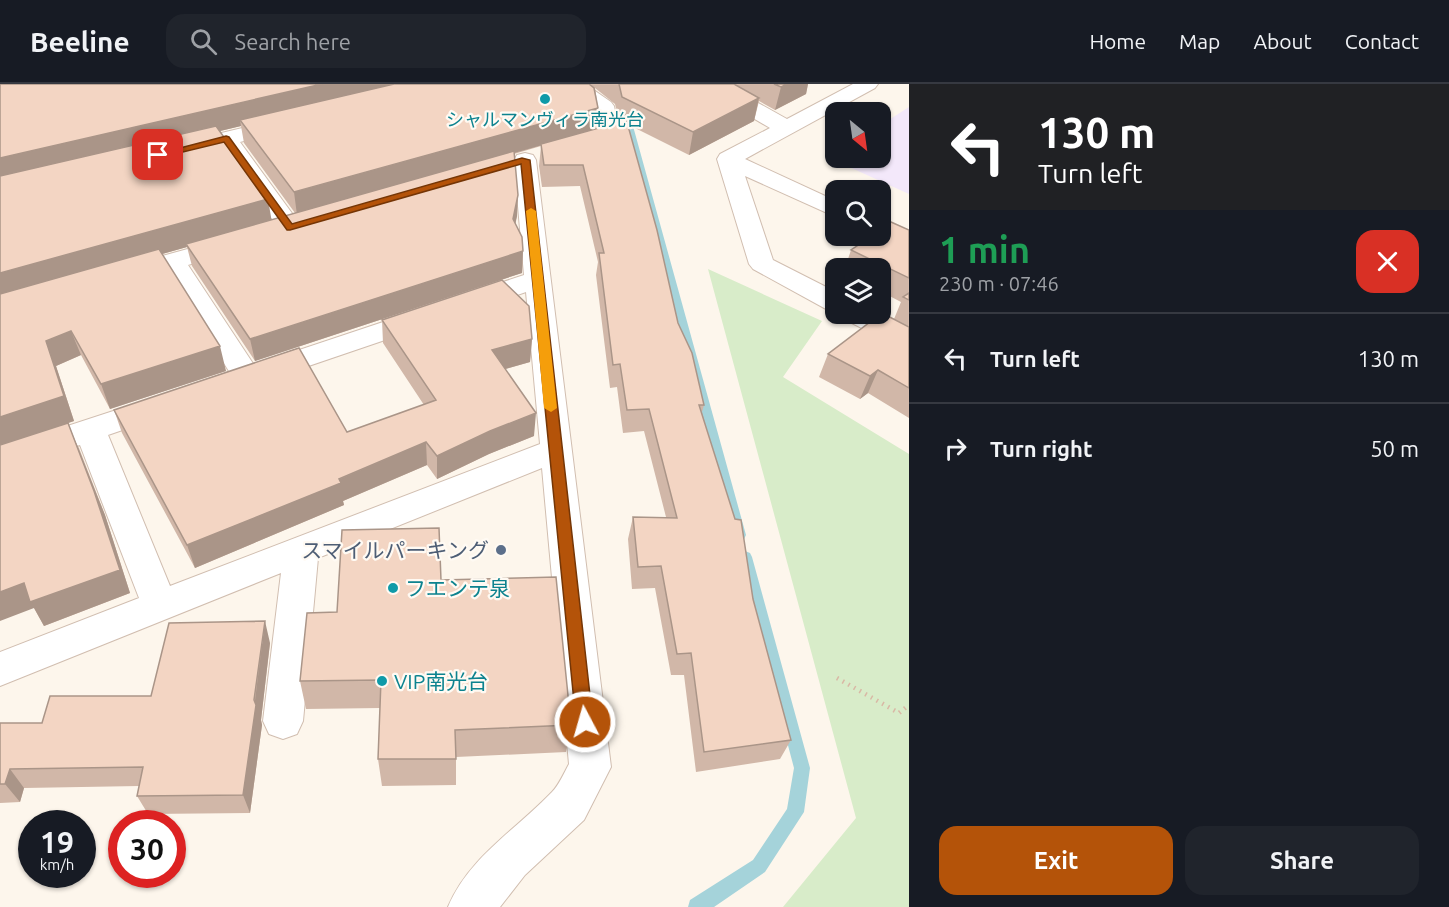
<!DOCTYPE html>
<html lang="en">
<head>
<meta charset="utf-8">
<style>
  :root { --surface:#171b24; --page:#20242c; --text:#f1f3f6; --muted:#9ea1a6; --line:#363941; --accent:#b45309 }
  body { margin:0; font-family:Ubuntu,"Noto Sans JP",sans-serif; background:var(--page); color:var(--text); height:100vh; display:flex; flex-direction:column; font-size:22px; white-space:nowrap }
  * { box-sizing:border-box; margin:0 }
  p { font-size:20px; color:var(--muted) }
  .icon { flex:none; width:33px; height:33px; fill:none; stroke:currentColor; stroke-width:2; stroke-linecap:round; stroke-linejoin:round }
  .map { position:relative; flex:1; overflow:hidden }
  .side { display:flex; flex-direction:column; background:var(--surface); width:540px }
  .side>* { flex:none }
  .guide { background:#202124; color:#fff; overflow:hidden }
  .needle { width:39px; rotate:151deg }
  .controls { position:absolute; left:825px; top:18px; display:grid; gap:12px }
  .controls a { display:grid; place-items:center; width:66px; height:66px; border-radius:12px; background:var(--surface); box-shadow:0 2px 4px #0004; font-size:30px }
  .speed { position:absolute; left:18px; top:726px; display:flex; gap:12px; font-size:30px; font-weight:700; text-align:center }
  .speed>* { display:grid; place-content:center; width:78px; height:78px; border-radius:50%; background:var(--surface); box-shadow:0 2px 4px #0004; line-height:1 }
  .speed small { font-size:15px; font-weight:400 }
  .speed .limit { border:9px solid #d22; background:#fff; color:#111 }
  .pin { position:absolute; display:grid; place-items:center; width:51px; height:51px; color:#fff; margin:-26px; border-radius:12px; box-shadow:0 3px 9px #0006 }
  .me { position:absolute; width:66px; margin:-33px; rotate:354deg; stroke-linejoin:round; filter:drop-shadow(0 0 4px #0008) }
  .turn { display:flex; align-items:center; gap:21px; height:126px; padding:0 30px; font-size:27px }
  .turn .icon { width:78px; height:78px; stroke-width:2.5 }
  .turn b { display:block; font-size:42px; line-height:51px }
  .round { display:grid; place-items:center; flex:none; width:63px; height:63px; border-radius:18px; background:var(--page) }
  .overview { display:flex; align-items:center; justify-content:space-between; height:102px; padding:0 30px }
  h1 { font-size:36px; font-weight:700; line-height:45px; color:#1e9e55 }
  .cta { display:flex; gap:12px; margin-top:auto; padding:12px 30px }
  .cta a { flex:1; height:69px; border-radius:18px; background:var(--accent); color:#fff; font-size:24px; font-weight:700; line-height:69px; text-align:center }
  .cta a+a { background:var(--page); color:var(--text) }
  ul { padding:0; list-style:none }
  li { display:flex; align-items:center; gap:18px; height:90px; padding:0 30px; border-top:2px solid var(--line) }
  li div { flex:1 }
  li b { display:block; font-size:22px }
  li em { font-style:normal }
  header { display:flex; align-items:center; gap:36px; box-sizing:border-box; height:84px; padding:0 30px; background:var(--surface); border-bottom:2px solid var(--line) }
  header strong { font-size:28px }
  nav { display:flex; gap:33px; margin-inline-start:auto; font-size:21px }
  .search { width:420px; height:54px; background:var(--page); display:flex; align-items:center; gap:15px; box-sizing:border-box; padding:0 21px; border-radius:18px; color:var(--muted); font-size:22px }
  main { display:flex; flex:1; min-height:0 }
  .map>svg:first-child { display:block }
  .education { fill:#f3e8fa }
  .green { fill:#d8ecc9 }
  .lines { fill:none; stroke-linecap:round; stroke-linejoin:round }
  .stream { fill:#a5d3da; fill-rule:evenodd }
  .street-casing { stroke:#d1beb0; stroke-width:2 }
  .path { stroke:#d9b8a5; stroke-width:4.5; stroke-dasharray:1.5 5; stroke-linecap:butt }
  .street { fill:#fff; fill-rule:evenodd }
  .wall { fill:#d1b7a8; fill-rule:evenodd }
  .shaded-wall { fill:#aa9588 }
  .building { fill:#f3d5c3; stroke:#aa9588; stroke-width:1.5 }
  .route { fill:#b45309; stroke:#753606; stroke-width:1.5 }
  .slow { fill:#f59e0b }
  .culture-dot { fill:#0f9aa8; stroke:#fffaf3; stroke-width:2 }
  .service-dot { fill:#5c6f8a; stroke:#fffaf3; stroke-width:2 }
  .labels { text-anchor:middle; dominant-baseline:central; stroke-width:4.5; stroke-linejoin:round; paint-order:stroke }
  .far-culture-label { font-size:18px; fill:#0d838f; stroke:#fffaf3 }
  .service-label { font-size:21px; fill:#4e5e75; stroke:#fffaf3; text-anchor:end }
  .culture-label { font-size:21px; fill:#0d838f; stroke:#fffaf3; text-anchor:start }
</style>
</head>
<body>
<header>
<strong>Beeline</strong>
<div class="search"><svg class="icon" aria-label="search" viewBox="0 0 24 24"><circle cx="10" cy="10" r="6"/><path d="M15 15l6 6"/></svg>Search here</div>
<nav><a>Home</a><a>Map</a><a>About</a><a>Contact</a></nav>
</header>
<main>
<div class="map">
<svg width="909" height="823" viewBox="0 0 909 823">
  <rect width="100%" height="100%" fill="#fdf6ec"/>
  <path class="education" d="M909,23V110L827,73L835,68L836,74H880L881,41Z"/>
  <path class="green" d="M708,185L822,237L783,293L909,370V823H783L856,734Z"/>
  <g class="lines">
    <path class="stream" d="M624,21L628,24L746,451L744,455H734L732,451L620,24Z
      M745,467L750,469L752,473L810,684L804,728L765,788L714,823H688L690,816L753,776L787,725L794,684L738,473L740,469Z"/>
    <defs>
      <path id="street" d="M561,0H585L611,18L614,22L620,52L617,57L576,68L568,66L565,61L568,56L598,48L594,25Z
        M699,0H724L787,35L853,0H878L875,4L745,75L836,117V133L745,92L773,176L836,208V227L826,225L753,185L749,180L717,75L720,70L770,44L702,4Z
        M285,34L293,35L296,40L293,45L240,58L302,143L299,148L290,150L281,148L221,62L183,72L175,70L172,65L175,60Z
        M525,69L533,71L536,76L611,683L584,736L525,791L500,823H448C469,773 516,746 552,708C559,701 564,689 569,680L542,384L318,474L303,637L297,650L283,655L269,650L263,637L281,489L0,602V568L139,514L80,361L0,387V364L150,315L161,312L172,315L176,322L172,329L108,351L170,502L540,360L526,208L247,303L237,300L166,187L124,199L115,197L111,191L115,185L224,155L233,152L242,155L246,160L242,165L188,181L254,281L524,191L514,76L517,71Z
        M842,230H877L909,246V266L899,263L846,236Z"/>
    </defs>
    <use href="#street" class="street-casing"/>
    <path class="path" d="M837,594L899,629L909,621"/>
    <use href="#street" class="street"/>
  </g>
  <path class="wall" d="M0,0H808L806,10L775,26L759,17L754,37L689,71L627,40L678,239L704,321L702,328L753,515L791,656L780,675L696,688L684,591H671L655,504L632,505L628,455L633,433H666L644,347L623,349L617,303L610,304L596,191L598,178L580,102L542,103L539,82L541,62L514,70L517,132L515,139L523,167L522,189L255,277L192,182L187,163L162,170L226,287L110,325L81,271L56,282L74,337L65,340L79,364L105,431L130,509L44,542L34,524ZM595,4L615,20L619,36L621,37L620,38L596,45L598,24ZM241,42L244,59L295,129L272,136L220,47Z
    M909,146V334L868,309L860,315L819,293L828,270L894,235L901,218L880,207V184H845L851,166Z
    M382,236L532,255L530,278L505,285L534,352L489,370L437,395L427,381L343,417L344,421L195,484L122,349L114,326L347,348L424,321L383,259Z
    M441,496L571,641L566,668L456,673V701L382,702L378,675L380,624L306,625L300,597L337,528Z
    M270,559L261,636L262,641L250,729L148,730L137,712L139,702L24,704L20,718L0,719V639H42L151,612Z"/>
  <path class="shaded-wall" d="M322,0H418L240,36L241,42L0,100V74Z
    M787,0H808L806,10L775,26L781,3Z
    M759,14L754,37L689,71L693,48Z
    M598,24L595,46L297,131L294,108Z
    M518,111L517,132L512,157L513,135Z
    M268,115L272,139L186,160L187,163L0,216V189Z
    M523,167L522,189L255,277L250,255Z
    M71,247L81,271L56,282L74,337L0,362V333L46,257Z
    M532,255L530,278L491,289L492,266Z
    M220,262L226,287L110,325L101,300Z
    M878,286L868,309L860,315L870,292Z
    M536,329L534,352L489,370L437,395V372L490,347Z
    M68,339L105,431L130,509L44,542L34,524L0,537V508Z
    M426,358L427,381L343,417L344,421L195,484L187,461Z
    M265,537L270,559L261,636L262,641L250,729L243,711Z
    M10,685L24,704L20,718L5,700Z"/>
  <path class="building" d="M0,0H322L0,74Z
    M394,0H589L594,4L598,24L294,108L240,36Z
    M619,0H734L759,14L693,48L622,13Z
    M774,0H787L781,3Z
    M625,31L657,146L678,239L692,269L704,321H699L735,435L741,436L753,515L791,656L704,668L691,569L677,570L661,482L638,483L633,433L677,434L649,325L627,326L620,280L613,281L599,169H604L583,81H544L541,60L620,38Z
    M216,42L268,115L0,189V92Z
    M514,67L518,111L513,135L522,153L523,167L250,255L186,160Z
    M891,138L909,146V194L851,166L872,152H880V145Z
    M159,165L220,262L101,300L71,247L46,257L64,312L0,333V210Z
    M502,196L529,222L532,255L492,266L536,329L490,347L437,372L426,358L339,395L341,399L187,461L114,326L299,264L347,348L436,316L382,236Z
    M909,209V216L903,213Z
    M882,229L909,243V304L878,286L870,292L828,270Z
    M68,339L94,407L120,486L30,518L24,499L0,508V361Z
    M439,444L441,496L556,493L571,641L455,646L456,675H378L381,596L300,597L307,529L337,528L342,446Z
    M265,537L254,616L256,621L243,711L137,712L143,683L10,685L5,700H0V639H42L50,612H151L169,539Z"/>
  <path class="route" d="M226,52L229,53L292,140L522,74L530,76L593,638L590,643L585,645L579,643L576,638L521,80L290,146H287L224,58L158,74L153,71Z"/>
  <path class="slow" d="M531,124L536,127L557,324L551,328L544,324L526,127Z"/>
  <g class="culture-dot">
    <circle cx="545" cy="15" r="6"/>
    <circle cx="393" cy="504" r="6"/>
    <circle cx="382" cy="597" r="6"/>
  </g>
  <circle class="service-dot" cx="501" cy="466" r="6"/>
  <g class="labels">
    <g class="far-culture-label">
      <text x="545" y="35">シャルマンヴィラ南光台</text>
    </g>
    <g class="service-label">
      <text x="489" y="466">スマイルパーキング</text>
    </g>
    <g class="culture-label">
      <text x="405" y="504">フエンテ泉</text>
      <text x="394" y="597">VIP南光台</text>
    </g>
  </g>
</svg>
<div class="controls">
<a><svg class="needle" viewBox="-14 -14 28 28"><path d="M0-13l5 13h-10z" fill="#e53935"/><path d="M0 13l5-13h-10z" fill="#9ea1a6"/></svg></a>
<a><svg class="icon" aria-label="search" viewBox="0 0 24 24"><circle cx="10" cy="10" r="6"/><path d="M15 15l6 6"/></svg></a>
<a><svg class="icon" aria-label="layers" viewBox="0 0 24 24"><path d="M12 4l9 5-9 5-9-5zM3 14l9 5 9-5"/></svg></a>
</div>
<div class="speed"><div>19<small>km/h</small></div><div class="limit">30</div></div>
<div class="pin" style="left:158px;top:71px;background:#d93025"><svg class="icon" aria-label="arrive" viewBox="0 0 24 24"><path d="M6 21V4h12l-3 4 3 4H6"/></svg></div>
<svg class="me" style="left:585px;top:638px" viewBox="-20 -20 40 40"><circle r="17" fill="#b45309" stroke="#fff" stroke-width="3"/><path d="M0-11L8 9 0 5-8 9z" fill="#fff"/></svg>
</div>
<section class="side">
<div class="guide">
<div class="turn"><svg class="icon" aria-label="left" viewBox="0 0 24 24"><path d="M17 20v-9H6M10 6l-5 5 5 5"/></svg><div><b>130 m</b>Turn left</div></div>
</div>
<div class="overview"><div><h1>1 min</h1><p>230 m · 07:46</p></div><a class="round" style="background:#d93025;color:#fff"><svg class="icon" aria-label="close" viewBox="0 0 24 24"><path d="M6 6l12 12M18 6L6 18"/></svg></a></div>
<ul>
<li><svg class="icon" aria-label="left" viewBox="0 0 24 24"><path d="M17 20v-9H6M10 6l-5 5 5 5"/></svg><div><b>Turn left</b></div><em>130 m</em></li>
<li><svg class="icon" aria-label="right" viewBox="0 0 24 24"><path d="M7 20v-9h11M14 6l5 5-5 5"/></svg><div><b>Turn right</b></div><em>50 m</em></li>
</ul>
<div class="cta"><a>Exit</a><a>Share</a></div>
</section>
</main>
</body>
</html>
